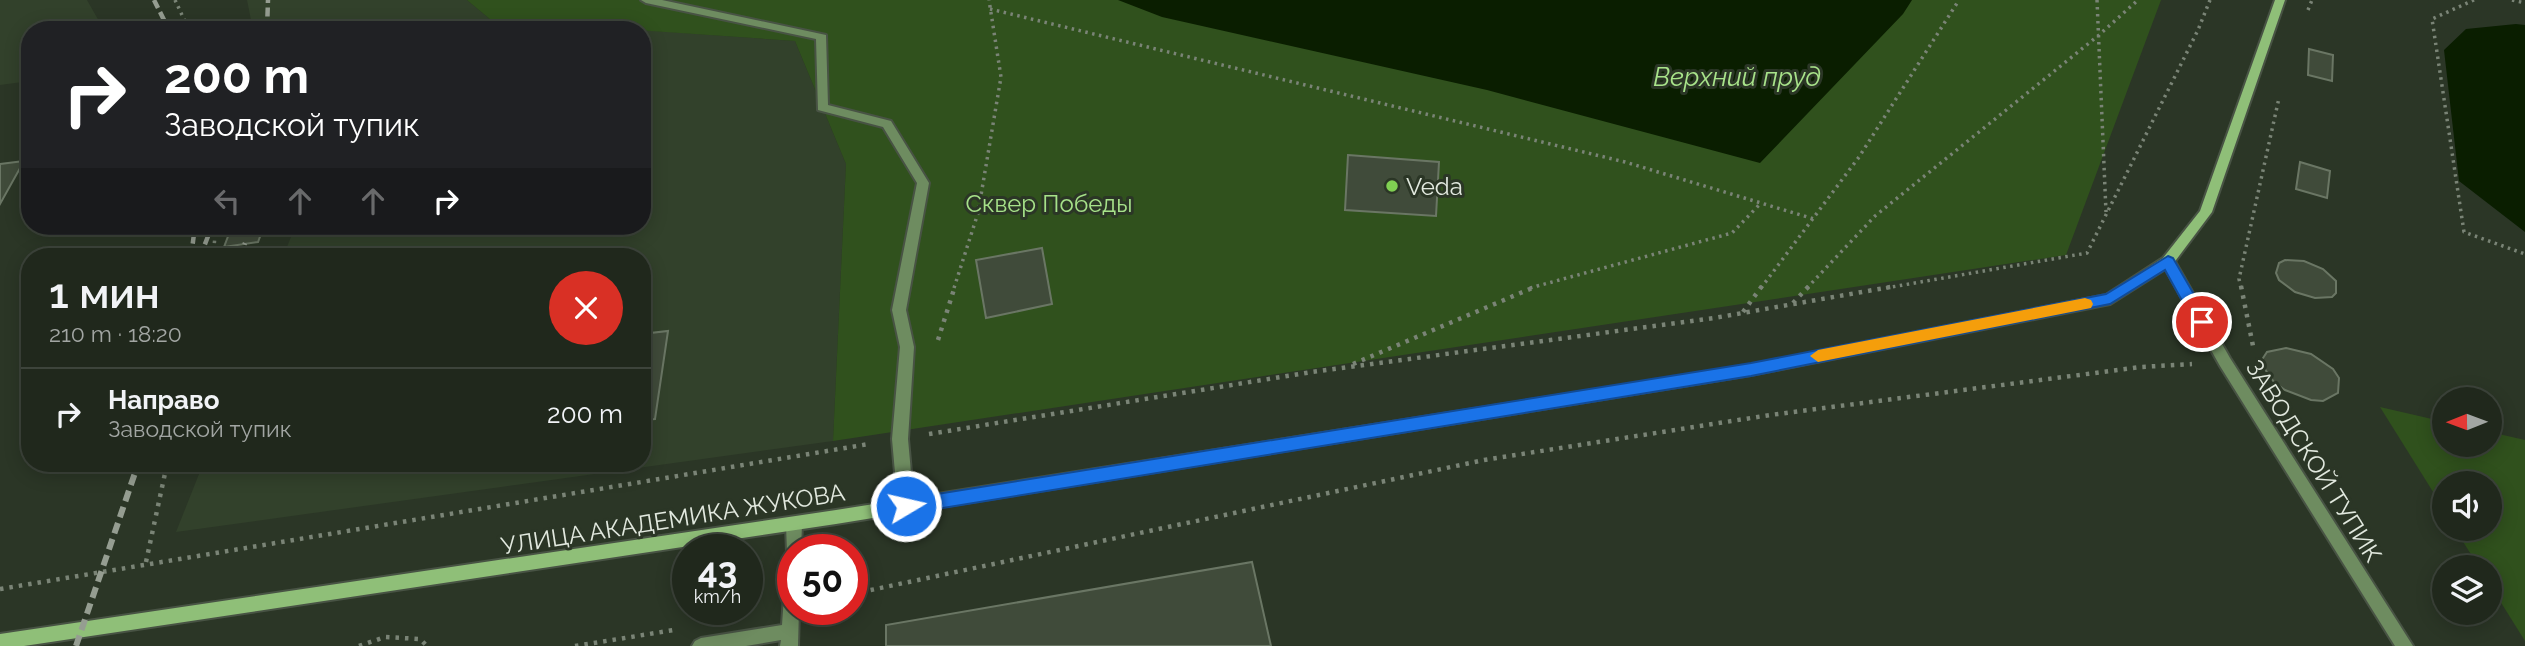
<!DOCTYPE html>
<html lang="ru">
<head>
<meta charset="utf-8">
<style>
  :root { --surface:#20281c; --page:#283025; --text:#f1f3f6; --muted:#a2a6a3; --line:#3d443b }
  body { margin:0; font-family:Raleway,sans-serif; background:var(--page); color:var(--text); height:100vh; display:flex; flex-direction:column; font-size:26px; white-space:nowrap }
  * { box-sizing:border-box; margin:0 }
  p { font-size:23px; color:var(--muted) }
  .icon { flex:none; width:38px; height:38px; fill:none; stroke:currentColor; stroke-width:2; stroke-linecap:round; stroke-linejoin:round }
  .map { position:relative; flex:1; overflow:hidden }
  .drawer { position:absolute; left:21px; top:248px; width:630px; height:224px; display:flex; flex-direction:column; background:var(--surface); border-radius:28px; box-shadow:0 4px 18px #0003,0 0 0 2px var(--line) }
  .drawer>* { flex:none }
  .top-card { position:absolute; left:21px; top:21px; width:630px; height:214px; border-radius:28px; box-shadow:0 4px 18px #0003,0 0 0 2px var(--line); background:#202124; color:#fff; overflow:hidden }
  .needle { width:46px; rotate:269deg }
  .tools { position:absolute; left:2432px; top:387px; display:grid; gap:14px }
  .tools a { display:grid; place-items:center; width:70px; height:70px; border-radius:50%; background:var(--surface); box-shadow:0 4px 18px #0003,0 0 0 2px var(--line); font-size:35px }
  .speed { position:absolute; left:672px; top:534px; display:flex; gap:14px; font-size:35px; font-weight:700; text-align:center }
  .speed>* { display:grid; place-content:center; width:91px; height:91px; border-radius:50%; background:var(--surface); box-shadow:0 4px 18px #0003,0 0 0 2px var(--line); line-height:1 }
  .speed small { font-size:18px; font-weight:400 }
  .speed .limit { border:10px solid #d22; background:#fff; color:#111 }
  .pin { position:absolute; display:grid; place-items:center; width:60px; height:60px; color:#fff; margin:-30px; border:4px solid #fff; border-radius:50%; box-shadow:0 2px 7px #0007 }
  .me { position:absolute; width:77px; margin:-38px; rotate:81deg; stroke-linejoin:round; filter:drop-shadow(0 0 5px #0008) }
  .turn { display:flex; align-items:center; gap:24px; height:147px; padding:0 28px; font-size:32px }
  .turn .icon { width:91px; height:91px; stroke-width:2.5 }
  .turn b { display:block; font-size:49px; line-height:60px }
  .lanes { display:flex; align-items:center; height:66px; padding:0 28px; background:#0003; justify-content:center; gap:35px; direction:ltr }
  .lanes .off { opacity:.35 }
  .round { display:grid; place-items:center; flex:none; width:74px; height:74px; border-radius:37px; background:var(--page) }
  .headline { display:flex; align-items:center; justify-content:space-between; height:119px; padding:0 28px }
  h1 { font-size:42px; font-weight:600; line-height:52px }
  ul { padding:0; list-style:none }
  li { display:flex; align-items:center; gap:21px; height:91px; padding:0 28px; border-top:2px solid var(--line) }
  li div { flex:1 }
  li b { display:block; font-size:26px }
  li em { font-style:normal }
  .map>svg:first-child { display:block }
  .built { fill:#32412b }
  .green { fill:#30511d }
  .water { fill:#0a1e00 }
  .building { fill:#404b3a; stroke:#6a7664; stroke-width:2 }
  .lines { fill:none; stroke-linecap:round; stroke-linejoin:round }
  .lane-casing { stroke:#485344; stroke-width:4 }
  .street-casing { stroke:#485344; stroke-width:4 }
  .secondary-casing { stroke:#485344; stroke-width:4 }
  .path-far1 { stroke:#7a8476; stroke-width:3.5; stroke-dasharray:2.5 4.5; stroke-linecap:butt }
  .path { stroke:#7a8476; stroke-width:4.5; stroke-dasharray:3.5 6; stroke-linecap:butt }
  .lane { fill:#6e8c60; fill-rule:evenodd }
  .street { fill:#6e8c60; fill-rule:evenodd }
  .secondary { fill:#8fbf78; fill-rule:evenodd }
  .rail-far1 { stroke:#959d91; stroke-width:4.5; stroke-dasharray:9 4.5; stroke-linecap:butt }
  .rail { stroke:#959d91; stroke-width:6; stroke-dasharray:11 6; stroke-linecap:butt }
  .route { fill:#1a73e8; stroke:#114b97; stroke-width:2 }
  .slow { fill:#f59e0b }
  .poi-dot { fill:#80d052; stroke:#2b3626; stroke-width:2.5 }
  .labels { text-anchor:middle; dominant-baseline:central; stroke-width:6; stroke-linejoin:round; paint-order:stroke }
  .poi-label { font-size:24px; fill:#e2e9df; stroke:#2b3626; text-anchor:start }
  .park-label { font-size:24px; fill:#a6e189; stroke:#2b3626 }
  .street-label { font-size:24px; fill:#e2e9df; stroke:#2b3626 }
  .water-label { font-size:26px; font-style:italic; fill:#a8e38a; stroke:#2b3626 }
</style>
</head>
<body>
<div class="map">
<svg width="2525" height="646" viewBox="0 0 2525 646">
  <rect width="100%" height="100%" fill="#2b3626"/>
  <path class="built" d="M0,0H87L104,30H30V81L0,85Z
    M247,0H467L491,20L634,30H253Z
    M642,30L795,41L846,164L833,441L176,532L203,464H642V257H283L293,232L292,226H642Z"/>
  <path class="green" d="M467,0H2161L2066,255L833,441L846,164L795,41L491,20Z
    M2380,407L2445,422V444H2490V432L2525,440V641L2490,585V567H2479L2455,529L2490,528V483H2445V511Z"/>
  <path class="water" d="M1118,0H1912L1903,14L1760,163L1487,90L1162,17Z
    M2516,24L2525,25V232L2459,181L2444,50L2466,29Z"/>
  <path class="building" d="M2309,49L2333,55L2332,81L2308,75Z
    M1348,155L1439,162L1436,216L1345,210Z
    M24,161L0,204V164Z
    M2300,162L2330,171L2327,198L2296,189Z
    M232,226H264L258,242L224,247Z
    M1042,248L1052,304L986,318L976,260Z
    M2285,260L2304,261L2323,269L2336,281V293L2332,297L2315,298L2295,292L2279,280L2276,273L2279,263Z
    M668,331L655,419L642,420V334Z
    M2286,348L2311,354L2333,369L2339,378L2338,393L2323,401L2311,400L2285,390L2274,382L2262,365L2263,358L2267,352Z
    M270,464H328L267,472Z
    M1252,562L1271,646H886V625Z"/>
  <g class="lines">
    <defs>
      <path id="lane" d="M641,0H662L826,35L828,105L891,121L929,183L906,310L914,347L908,439L914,506L912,511L906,512L900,511L898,506L892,439L900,347L892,310L917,183L883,127L818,110L816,39L646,3Z
        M794,517L800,519L802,524L801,550H793V609H799L798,646H780L781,640L746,646H692L695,641L701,638L782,625L787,553L786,524L788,519Z"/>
      <path id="street" d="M2168,256L2173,258L2230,358L2413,646H2395L2220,366L2161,261Z"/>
      <path id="secondary" d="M2275,0H2285L2212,212L2173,264L2110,304L1751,375L836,524L24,646H0V634L836,510L1751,365L2106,295L2163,258L2200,211Z"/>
    </defs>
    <use href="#lane" class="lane-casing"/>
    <use href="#street" class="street-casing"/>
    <use href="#secondary" class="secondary-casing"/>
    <path class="path-far1" d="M175,0L189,30
      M2097,0L2106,212
      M2474,0L2432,19L2464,232L2525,254
      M2512,0L2525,3
      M990,9L1625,162L1814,219
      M2308,10L2312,0
      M213,257L216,226
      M954,288L978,213L1001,77L989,0
      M1530,288L1732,233L1761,203
      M1761,288L1859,157L1959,0
      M1807,288L1875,216L2099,35L2138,0
      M1886,288L2087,253L2198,30L2210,0
      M2241,288L2239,279L2279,98"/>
    <path class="path" d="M2241,286L2253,346
      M1793,303L1809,286
      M1743,312L1762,286
      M938,340L955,286
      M1353,364L1537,286
      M929,434L1312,372L1714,318L1896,286
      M146,562L167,464
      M0,589L869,444
      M852,594L1484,460L1770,415L2141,367L2192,364
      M359,646L385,637L420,639L427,646
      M575,646L674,630"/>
    <use href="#lane" class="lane"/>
    <use href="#street" class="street"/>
    <use href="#secondary" class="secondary"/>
    <path class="rail-far1" d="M154,0L169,30
      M267,30L268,0
      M191,257L195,226
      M200,257L212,226
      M239,257L245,243"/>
    <path class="rail" d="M76,646L138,464"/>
  </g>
  <path class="route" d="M2168,256L2173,258L2210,322L2207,326H2196L2165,270L2110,304L1751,376L906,514L899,511L897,506L899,501L906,499L1751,363L2106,294Z"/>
  <path class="slow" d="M2085,298L2091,300L2093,304L2091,308L1818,362L1810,356L1818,350Z"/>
  <circle class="poi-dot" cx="1392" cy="186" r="7"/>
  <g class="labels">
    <g class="poi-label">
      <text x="1406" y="186">Veda</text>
    </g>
    <g class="park-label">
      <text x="1049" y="203">Сквер Победы</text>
    </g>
    <g class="street-label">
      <text transform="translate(2314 461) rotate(58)">ЗАВОДСКОЙ ТУПИК</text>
      <text transform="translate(673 519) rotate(-9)">УЛИЦА АКАДЕМИКА ЖУКОВА</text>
    </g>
    <g class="water-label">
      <text x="1737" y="77">Верхний пруд</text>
    </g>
  </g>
</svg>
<div class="tools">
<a><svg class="needle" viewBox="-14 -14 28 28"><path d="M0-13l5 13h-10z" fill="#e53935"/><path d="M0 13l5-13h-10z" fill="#a2a6a3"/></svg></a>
<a><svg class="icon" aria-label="sound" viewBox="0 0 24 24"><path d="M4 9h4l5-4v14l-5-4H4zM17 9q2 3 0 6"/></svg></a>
<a><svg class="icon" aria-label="layers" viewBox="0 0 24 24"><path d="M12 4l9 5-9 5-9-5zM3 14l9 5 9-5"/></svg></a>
</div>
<div class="speed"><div>43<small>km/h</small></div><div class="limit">50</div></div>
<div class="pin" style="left:2202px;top:322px;background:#d93025"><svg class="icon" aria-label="arrive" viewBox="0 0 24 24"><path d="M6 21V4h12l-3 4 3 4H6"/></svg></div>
<svg class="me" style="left:906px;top:506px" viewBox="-20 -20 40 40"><circle r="17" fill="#1a73e8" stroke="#fff" stroke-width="3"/><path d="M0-11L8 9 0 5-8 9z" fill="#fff"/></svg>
<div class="top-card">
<div class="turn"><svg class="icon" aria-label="right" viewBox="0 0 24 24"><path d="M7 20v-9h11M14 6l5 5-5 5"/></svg><div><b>200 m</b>Заводской тупик</div></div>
<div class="lanes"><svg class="icon off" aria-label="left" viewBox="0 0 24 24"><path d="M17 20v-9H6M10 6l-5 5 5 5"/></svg><svg class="icon off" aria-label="ahead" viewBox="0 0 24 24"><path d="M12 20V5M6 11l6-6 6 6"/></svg><svg class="icon off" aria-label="ahead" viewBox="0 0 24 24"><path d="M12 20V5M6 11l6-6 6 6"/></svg><svg class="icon" aria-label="right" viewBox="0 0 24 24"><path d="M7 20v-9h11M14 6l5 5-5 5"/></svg></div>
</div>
<section class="drawer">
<div class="headline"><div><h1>1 мин</h1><p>210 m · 18:20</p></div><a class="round" style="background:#d93025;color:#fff"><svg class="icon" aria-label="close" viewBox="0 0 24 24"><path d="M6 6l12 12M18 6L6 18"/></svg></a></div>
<ul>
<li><svg class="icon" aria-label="right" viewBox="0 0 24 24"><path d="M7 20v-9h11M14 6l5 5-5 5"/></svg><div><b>Направо</b><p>Заводской тупик</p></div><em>200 m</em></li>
</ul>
</section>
</div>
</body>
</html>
